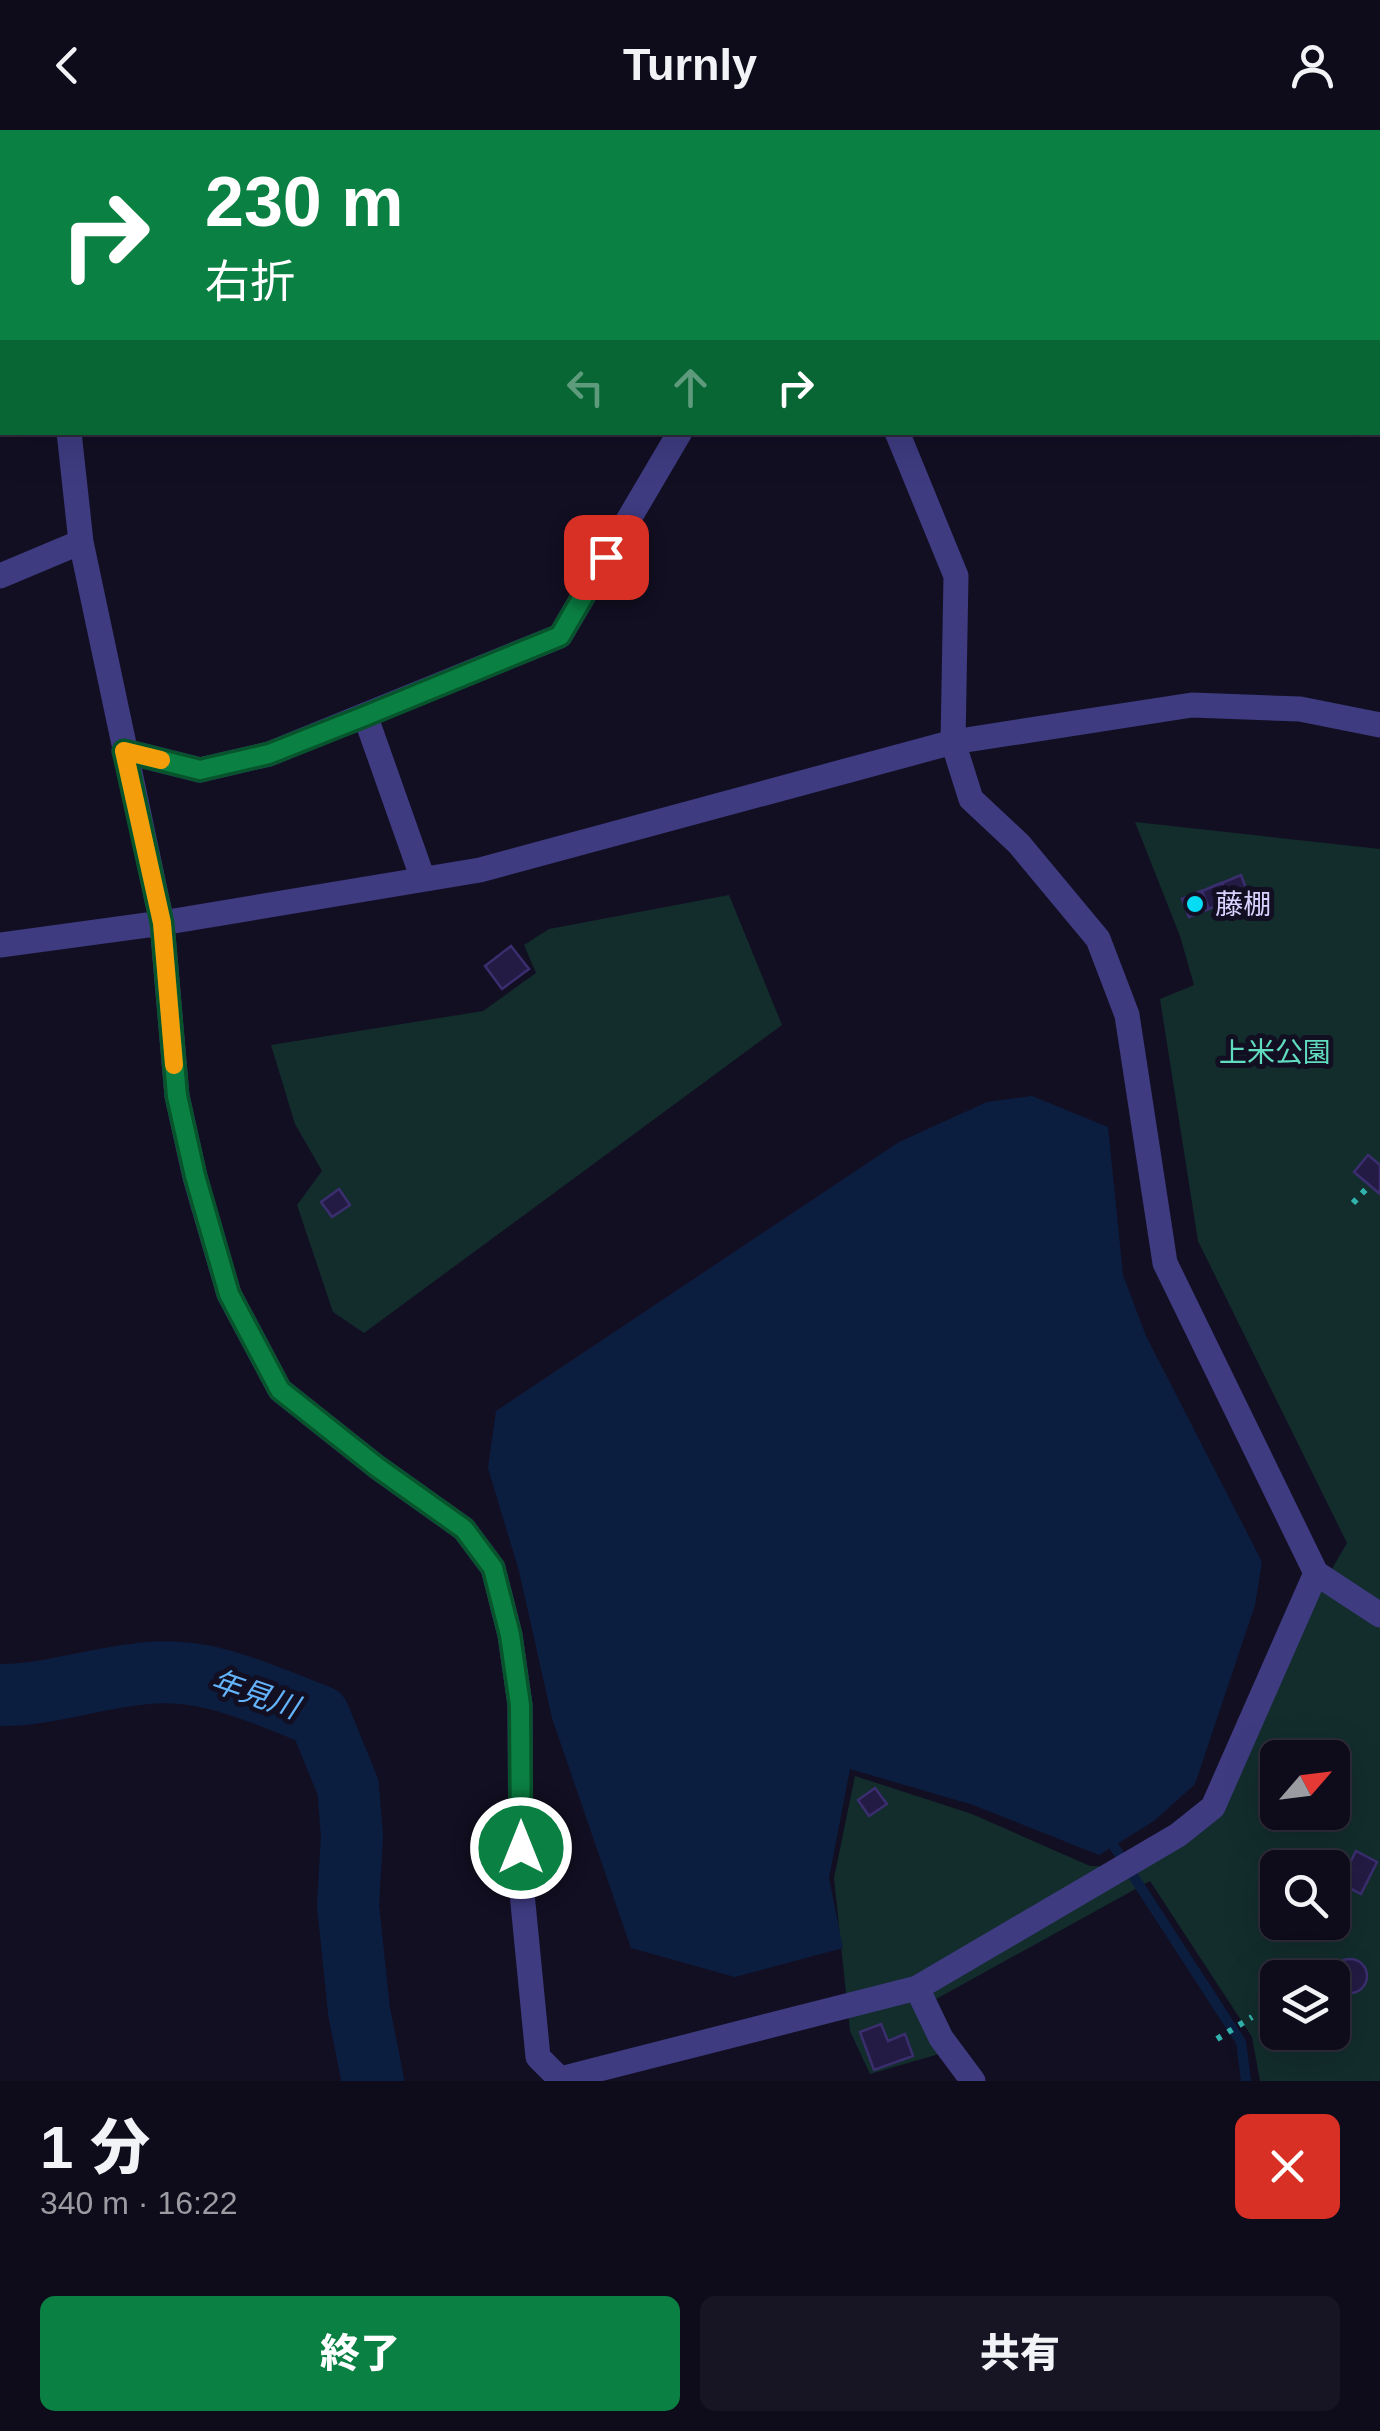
<!DOCTYPE html>
<html lang="ja">
<head>
<meta charset="utf-8">
<style>
  :root { --surface:#0e0b1a; --page:#171423; --text:#f1f3f6; --muted:#9b9ba2; --line:#2e2b39; --accent:#0b8043 }
  body { margin:0; font-family:Helvetica,"Noto Sans JP",sans-serif; background:var(--page); color:var(--text); height:100vh; display:flex; flex-direction:column; font-size:38px; white-space:nowrap }
  * { box-sizing:border-box; margin:0 }
  p { font-size:32px; color:var(--muted) }
  .icon { flex:none; width:55px; height:55px; fill:none; stroke:currentColor; stroke-width:2; stroke-linecap:round; stroke-linejoin:round }
  .map { position:relative; height:1951px; overflow:hidden }
  .details { display:flex; flex-direction:column; background:var(--surface); flex:1 }
  .details>* { flex:none }
  .banner { position:absolute; left:0px; top:0px; width:1380px; height:305px; box-shadow:0 10px 40px #0002,0 0 0 2px var(--line); background:#0b8043; color:#fff; overflow:hidden }
  .needle { width:65px; rotate:62deg }
  .buttons { position:absolute; left:1260px; top:1610px; display:grid; gap:20px }
  .buttons a { display:grid; place-items:center; width:90px; height:90px; border-radius:15px; background:var(--surface); box-shadow:0 10px 40px #0002,0 0 0 2px var(--line); font-size:50px }
  .pin { position:absolute; display:grid; place-items:center; width:85px; height:85px; color:#fff; margin:-42px; border-radius:20px; box-shadow:0 5px 15px #0006 }
  .me { position:absolute; width:110px; margin:-55px; rotate:0deg; stroke-linejoin:round; filter:drop-shadow(0 0 8px #0008) }
  .turn { display:flex; align-items:center; gap:35px; height:210px; padding:0 40px; font-size:45px }
  .turn .icon { width:130px; height:130px; stroke-width:2.5 }
  .turn b { display:block; font-size:70px; line-height:85px }
  .lanes { display:flex; align-items:center; height:95px; padding:0 40px; background:#0003; justify-content:center; gap:50px; direction:ltr }
  .lanes .off { opacity:.35 }
  .round { display:grid; place-items:center; flex:none; width:105px; height:105px; border-radius:15px; background:var(--page) }
  .head { display:flex; align-items:center; justify-content:space-between; height:170px; padding:0 40px }
  h1 { font-size:60px; font-weight:800; line-height:75px }
  .action { display:flex; gap:20px; margin-top:auto; padding:20px 40px }
  .action a { flex:1; height:115px; border-radius:15px; background:var(--accent); color:#fff; font-size:40px; font-weight:800; line-height:115px; text-align:center }
  .action a+a { background:var(--page); color:var(--text) }
  header { display:flex; justify-content:space-between; align-items:center; height:130px; padding:0 40px; background:var(--surface); font-size:45px; font-weight:800 }
  .map>svg:first-child { display:block }
  .green { fill:#122d2c; fill-rule:evenodd }
  .water { fill:#0b1e40 }
  .lines { fill:none; stroke-linecap:round; stroke-linejoin:round }
  .stream { stroke:#0b1e40; stroke-width:10 }
  .river { stroke:#0b1e40; stroke-width:62 }
  .building { fill:#241b44; stroke:#3b2e6f; stroke-width:2.5 }
  .path { stroke:#32b2ac; stroke-width:6; stroke-dasharray:5 8; stroke-linecap:butt }
  .minor { stroke:#3e3b81; stroke-width:25 }
  .route-casing { stroke:#07532c; stroke-width:25 }
  .route { stroke:#0b8043; stroke-width:18 }
  .slow { stroke:#f59e0b; stroke-width:18 }
  .poi-dot { fill:#07dcf5; stroke:#130f23; stroke-width:4 }
  .labels { text-anchor:middle; dominant-baseline:central; stroke-width:10; stroke-linejoin:round; paint-order:stroke }
  .poi-label { font-size:28px; fill:#d8d2fe; stroke:#130f23; text-anchor:start }
  .park-label { font-size:28px; fill:#60dcbe; stroke:#130f23 }
  .water-label { font-size:30px; font-style:italic; fill:#63b3fb; stroke:#130f23 }
</style>
</head>
<body>
<header><svg class="icon" aria-label="back" viewBox="0 0 24 24"><path d="M15 5l-7 7 7 7"/></svg>Turnly<svg class="icon" aria-label="person" viewBox="0 0 24 24"><circle cx="12" cy="8" r="4"/><path d="M4 21q1-7 8-7t8 7"/></svg></header>
<div class="map">
<svg width="1380" height="1951" viewBox="0 0 1380 1951">
  <rect width="100%" height="100%" fill="#130f23"/>
  <path class="green" d="M1135,692L1380,719V1951H1260L1252,1907L1150,1751L918,1879L939,1924L870,1944L850,1901L834,1748L855,1646L972,1684L1090,1736L1144,1737L1214,1686L1308,1480L1347,1413L1198,1111L1160,869L1194,855L1180,806ZM1278,1628H1332V1682H1278ZM1278,1738H1332V1792H1278ZM1278,1848H1332V1902H1278Z
    M729,765L782,895L364,1203L333,1182L297,1075L322,1041L295,994L271,915L483,881L536,843L524,815L549,799Z"/>
  <path class="water" d="M1032,966L1108,997L1123,1145L1146,1206L1262,1432L1255,1475L1195,1654L1154,1691L1099,1725L973,1675L850,1639L829,1748L843,1818L735,1847L631,1818L552,1588L519,1441L488,1338L496,1281L899,1012L987,972Z"/>
  <g class="lines">
    <path class="stream" d="M1108,1707L1241,1912L1246,1951"/>
    <path class="river" d="M0,1565C47,1565 92,1549 139,1544C206,1535 258,1563 319,1586L348,1657L352,1706L348,1775L359,1881L373,1951"/>
  </g>
  <path class="building" d="M1241,745L1248,763L1229,771L1222,753Z
    M1221,753L1228,771L1209,779L1202,761Z
    M1201,761L1209,779L1189,787L1182,769Z
    M511,816L529,839L502,859L485,836Z
    M1368,1025L1380,1035V1064L1354,1042Z
    M339,1059L350,1075L332,1087L321,1072Z
    M875,1658L887,1674L869,1686L858,1670Z
    M1356,1721L1377,1732L1361,1764L1340,1753Z
    M1333 1846a17 17 0 1 1 34 0a17 17 0 1 1-34 0Z
    M881,1894L888,1911L905,1904L913,1926L874,1940L860,1902Z"/>
  <g class="lines">
    <path class="path" d="M1353,1073L1370,1055
      M1217,1909L1252,1887"/>
    <path class="minor" d="M752,0L753,2
      M120,2L121,0
      M1155,2V0
      M1378,83L1380,81
      M69,302L81,412L162,793L177,966L195,1047L229,1164L280,1260L377,1337L464,1399L493,1438L510,1505L520,1575L521,1753L538,1927L560,1949L917,1858L1178,1705L1213,1677L1316,1443
      M897,302L956,446L953,612L971,669L1019,714L1098,809L1127,885L1165,1133L1316,1443L1380,1485
      M0,446L81,412
      M365,585L423,749
      M124,621L200,640L269,624L560,506L680,302
      M0,815L162,793L480,740L953,612L1192,575L1300,579L1380,595
      M917,1858L941,1908L973,1951"/>
  </g>
  <g class="lines">
    <defs>
      <path id="route" d="M521,1718L520,1575L510,1505L493,1438L464,1399L377,1337L280,1260L229,1164L195,1046L177,966L162,793L124,621L200,640L269,624L365,586L560,506L606,427"/>
    </defs>
    <use href="#route" class="route-casing"/>
    <use href="#route" class="route"/>
    <path class="slow" d="M161,630L124,621L162,793L174,935"/>
  </g>
  <circle class="poi-dot" cx="1195" cy="774" r="10"/>
  <g class="labels">
    <g class="poi-label">
      <text x="1215" y="774">藤棚</text>
    </g>
    <g class="park-label">
      <text x="1275" y="922">上米公園</text>
    </g>
    <g class="water-label">
      <text transform="translate(255 1564) rotate(19)">年見川</text>
    </g>
  </g>
</svg>
<div class="buttons">
<a><svg class="needle" viewBox="-14 -14 28 28"><path d="M0-13l5 13h-10z" fill="#e53935"/><path d="M0 13l5-13h-10z" fill="#9b9ba2"/></svg></a>
<a><svg class="icon" aria-label="search" viewBox="0 0 24 24"><circle cx="10" cy="10" r="6"/><path d="M15 15l6 6"/></svg></a>
<a><svg class="icon" aria-label="layers" viewBox="0 0 24 24"><path d="M12 4l9 5-9 5-9-5zM3 14l9 5 9-5"/></svg></a>
</div>
<div class="pin" style="left:606px;top:427px;background:#d93025"><svg class="icon" aria-label="arrive" viewBox="0 0 24 24"><path d="M6 21V4h12l-3 4 3 4H6"/></svg></div>
<svg class="me" style="left:521px;top:1718px" viewBox="-20 -20 40 40"><circle r="17" fill="#0b8043" stroke="#fff" stroke-width="3"/><path d="M0-11L8 9 0 5-8 9z" fill="#fff"/></svg>
<div class="banner">
<div class="turn"><svg class="icon" aria-label="right" viewBox="0 0 24 24"><path d="M7 20v-9h11M14 6l5 5-5 5"/></svg><div><b>230 m</b>右折</div></div>
<div class="lanes"><svg class="icon off" aria-label="left" viewBox="0 0 24 24"><path d="M17 20v-9H6M10 6l-5 5 5 5"/></svg><svg class="icon off" aria-label="ahead" viewBox="0 0 24 24"><path d="M12 20V5M6 11l6-6 6 6"/></svg><svg class="icon" aria-label="right" viewBox="0 0 24 24"><path d="M7 20v-9h11M14 6l5 5-5 5"/></svg></div>
</div>
</div>
<section class="details">
<div class="head"><div><h1>1 分</h1><p>340 m · 16:22</p></div><a class="round" style="background:#d93025;color:#fff"><svg class="icon" aria-label="close" viewBox="0 0 24 24"><path d="M6 6l12 12M18 6L6 18"/></svg></a></div>
<div class="action"><a>終了</a><a>共有</a></div>
</section>
</body>
</html>
